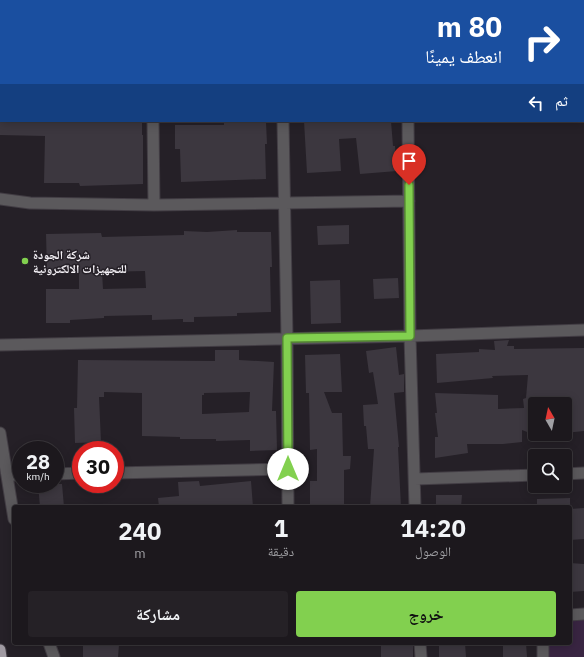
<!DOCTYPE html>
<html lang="ar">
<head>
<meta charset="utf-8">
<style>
  :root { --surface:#1c181d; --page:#252126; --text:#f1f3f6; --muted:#a0a0a4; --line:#3a373b; --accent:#82d04f }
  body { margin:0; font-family:"IBM Plex Sans","Noto Naskh Arabic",sans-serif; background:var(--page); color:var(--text); direction:rtl; height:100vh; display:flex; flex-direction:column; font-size:15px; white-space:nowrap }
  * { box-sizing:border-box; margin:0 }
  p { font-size:13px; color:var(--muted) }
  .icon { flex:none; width:22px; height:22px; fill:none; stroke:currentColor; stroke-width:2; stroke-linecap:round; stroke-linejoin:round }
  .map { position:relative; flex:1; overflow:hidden; direction:ltr }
  .details { position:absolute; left:12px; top:505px; width:560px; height:140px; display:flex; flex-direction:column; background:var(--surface); border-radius:4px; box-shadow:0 2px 10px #0003,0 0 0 1px var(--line); direction:rtl }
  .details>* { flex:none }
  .guide { position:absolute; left:0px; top:0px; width:584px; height:122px; box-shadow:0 2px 10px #0003,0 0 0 1px var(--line); direction:rtl; background:#1a4fa0; color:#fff; overflow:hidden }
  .needle { width:26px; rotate:351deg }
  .controls { position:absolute; left:528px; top:397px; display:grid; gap:8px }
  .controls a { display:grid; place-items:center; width:44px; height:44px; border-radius:4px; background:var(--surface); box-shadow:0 2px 10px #0003,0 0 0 1px var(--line); font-size:20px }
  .speed { position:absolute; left:12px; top:441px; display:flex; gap:8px; font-size:20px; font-weight:700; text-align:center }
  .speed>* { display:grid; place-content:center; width:52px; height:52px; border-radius:50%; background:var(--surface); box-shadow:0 2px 10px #0003,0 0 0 1px var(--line); line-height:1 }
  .speed small { font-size:10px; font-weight:400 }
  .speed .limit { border:6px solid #d22; background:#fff; color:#111 }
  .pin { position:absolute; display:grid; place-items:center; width:34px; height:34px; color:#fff; margin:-41px -17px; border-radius:50% 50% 50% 0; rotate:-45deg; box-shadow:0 0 4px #0007 }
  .pin .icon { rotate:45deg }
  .me { position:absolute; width:44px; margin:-22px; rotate:0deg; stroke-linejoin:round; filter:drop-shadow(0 0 3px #0008) }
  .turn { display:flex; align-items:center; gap:14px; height:84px; padding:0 16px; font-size:18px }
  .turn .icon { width:52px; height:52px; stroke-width:2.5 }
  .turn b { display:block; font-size:28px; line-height:34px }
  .then { display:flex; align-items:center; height:38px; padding:0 16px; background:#0003; gap:8px; font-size:15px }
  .eta { display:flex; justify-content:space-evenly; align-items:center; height:68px; text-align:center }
  .eta b { font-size:24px; font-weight:800; line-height:28px }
  .cta { display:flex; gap:8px; margin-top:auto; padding:8px 16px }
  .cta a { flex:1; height:46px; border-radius:4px; background:var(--accent); color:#111; font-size:16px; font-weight:800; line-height:46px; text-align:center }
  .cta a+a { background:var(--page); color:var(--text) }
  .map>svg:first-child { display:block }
  .green { fill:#392542 }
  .building { fill:#3c373f; fill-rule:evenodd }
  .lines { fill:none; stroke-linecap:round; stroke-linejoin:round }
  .minor-casing { stroke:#423d44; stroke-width:13 }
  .trunk-casing { stroke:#423d44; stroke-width:13 }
  .minor { stroke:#5b595c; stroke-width:11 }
  .trunk { stroke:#a09aa2; stroke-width:11 }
  .route-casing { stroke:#548733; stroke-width:10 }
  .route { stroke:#82d04f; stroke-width:7 }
  .poi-dot { fill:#82d04f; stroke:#252027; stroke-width:1.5 }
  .labels { text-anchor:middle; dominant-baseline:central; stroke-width:3; stroke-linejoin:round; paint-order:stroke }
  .poi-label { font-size:12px; font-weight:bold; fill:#f4f1f6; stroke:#252027; text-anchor:start }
</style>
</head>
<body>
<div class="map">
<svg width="584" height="657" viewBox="0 0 584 657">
  <rect width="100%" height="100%" fill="#252027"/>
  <path class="green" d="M570,615H584V657H544L543,643H570Z"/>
  <path class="building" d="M0,121H142V135H143V184L80,186L79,183H44L45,136L0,135Z
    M304,121H391L393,146H395L397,171L360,174L356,138L339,139L341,171L307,173Z
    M266,122L267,144H265L266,179L181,182L180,149H175V125H224V123Z
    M349,225V244L318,245L317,226Z
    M237,230V232H271L272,267H270L271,312L237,313V316L194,317V322H183V319L152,320V315L104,316V318L70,320V323H46V289H79V269L47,270L46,234L101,233L102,237L184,235V231L207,232ZM145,271L146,288L103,289L102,272Z
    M398,278L399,298L374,299L373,279Z
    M340,280L341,323L311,324L310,281Z
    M509,340L507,346H514V349L584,348V431L565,433V400L547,401V404H535V435L522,430V442L503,444H467L468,453L435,458V437H438L435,413H437L435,393L498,395V409L524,408L523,399L526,398L528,375L492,376L493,378L437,383L436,354L479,352V349L495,350L494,341Z
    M396,347L399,375L404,374V392L394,393L399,447H398L401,507H370L374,449H368L366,426H364L363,405L378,404L373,372L369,373L366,351Z
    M215,350H239V360L274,362L272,411H276L277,450L250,451V440L216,441V439H180V437L142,436V393L104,392V397H99L101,442L75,443L74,408H77L78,360L215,361ZM250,392L249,412L202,414V395H204V393Z
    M340,354L342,392H324L332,413H342L343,456H351L350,469L344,470V507H310V481H317V449L310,450L309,393H306L305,355Z
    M199,481L200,486L251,481L253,507H159L158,498L179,496L178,482Z
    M38,484H62L64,507H40Z
    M436,495H462L461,507H436Z
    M570,498V507H537V499Z
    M584,508V539L570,540V509Z
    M570,563L584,564V591L570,592Z
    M381,643H413V657H381Z
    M439,643H465L466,657H439Z
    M503,643H526L527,657H503Z
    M83,644L119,645L118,657H83Z"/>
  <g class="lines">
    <defs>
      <path id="minor" d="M151,0V1
        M280,0V1
        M406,0V1
        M0,8H1
        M583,66H584
        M0,67H1
        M153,121L154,205
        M283,121L287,338L288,507
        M408,121L410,336L415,507
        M0,199L30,203L154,205L409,201
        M0,345L410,336L584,330
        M0,433L14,519
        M115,473L288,469
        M55,474L81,473
        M565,474L584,473
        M7,475H21
        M415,479L535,475
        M570,615L584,614
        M49,643L54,657
        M420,643L421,657
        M543,643V657"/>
      <path id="trunk" d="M0,650L1,657"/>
    </defs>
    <use href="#minor" class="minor-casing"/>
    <use href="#trunk" class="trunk-casing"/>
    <use href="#minor" class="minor"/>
    <use href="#trunk" class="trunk"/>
  </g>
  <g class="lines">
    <defs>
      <path id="route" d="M288,469L287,338L410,336L409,185"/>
    </defs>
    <use href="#route" class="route-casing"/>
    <use href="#route" class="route"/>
  </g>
  <circle class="poi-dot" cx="25" cy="261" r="4"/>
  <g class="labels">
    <g class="poi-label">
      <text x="33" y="254">شركة الجودة<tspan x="33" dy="14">للتجهيزات الالكترونية</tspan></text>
    </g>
  </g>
</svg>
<div class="controls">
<a><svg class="needle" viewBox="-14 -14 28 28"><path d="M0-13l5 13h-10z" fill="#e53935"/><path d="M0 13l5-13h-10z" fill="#a0a0a4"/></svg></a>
<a><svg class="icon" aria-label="search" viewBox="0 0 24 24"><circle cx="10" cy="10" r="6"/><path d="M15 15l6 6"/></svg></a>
</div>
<div class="speed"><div>28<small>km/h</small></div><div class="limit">30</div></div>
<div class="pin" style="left:409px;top:185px;background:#d93025"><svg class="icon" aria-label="arrive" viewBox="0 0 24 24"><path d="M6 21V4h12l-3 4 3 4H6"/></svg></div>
<svg class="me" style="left:288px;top:469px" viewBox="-20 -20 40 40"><circle r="19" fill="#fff"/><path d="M0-13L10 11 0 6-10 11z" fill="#82d04f"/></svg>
<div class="guide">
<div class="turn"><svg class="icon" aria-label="right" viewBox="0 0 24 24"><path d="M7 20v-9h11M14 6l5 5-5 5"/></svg><div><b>80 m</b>انعطف يمينًا</div></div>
<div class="then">ثم<svg class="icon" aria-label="left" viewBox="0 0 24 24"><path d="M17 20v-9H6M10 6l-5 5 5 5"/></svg></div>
</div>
<section class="details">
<div class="eta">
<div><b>14:20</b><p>الوصول</p></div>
<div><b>1</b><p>دقيقة</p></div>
<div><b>240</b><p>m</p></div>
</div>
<div class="cta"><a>خروج</a><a>مشاركة</a></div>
</section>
</div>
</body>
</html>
